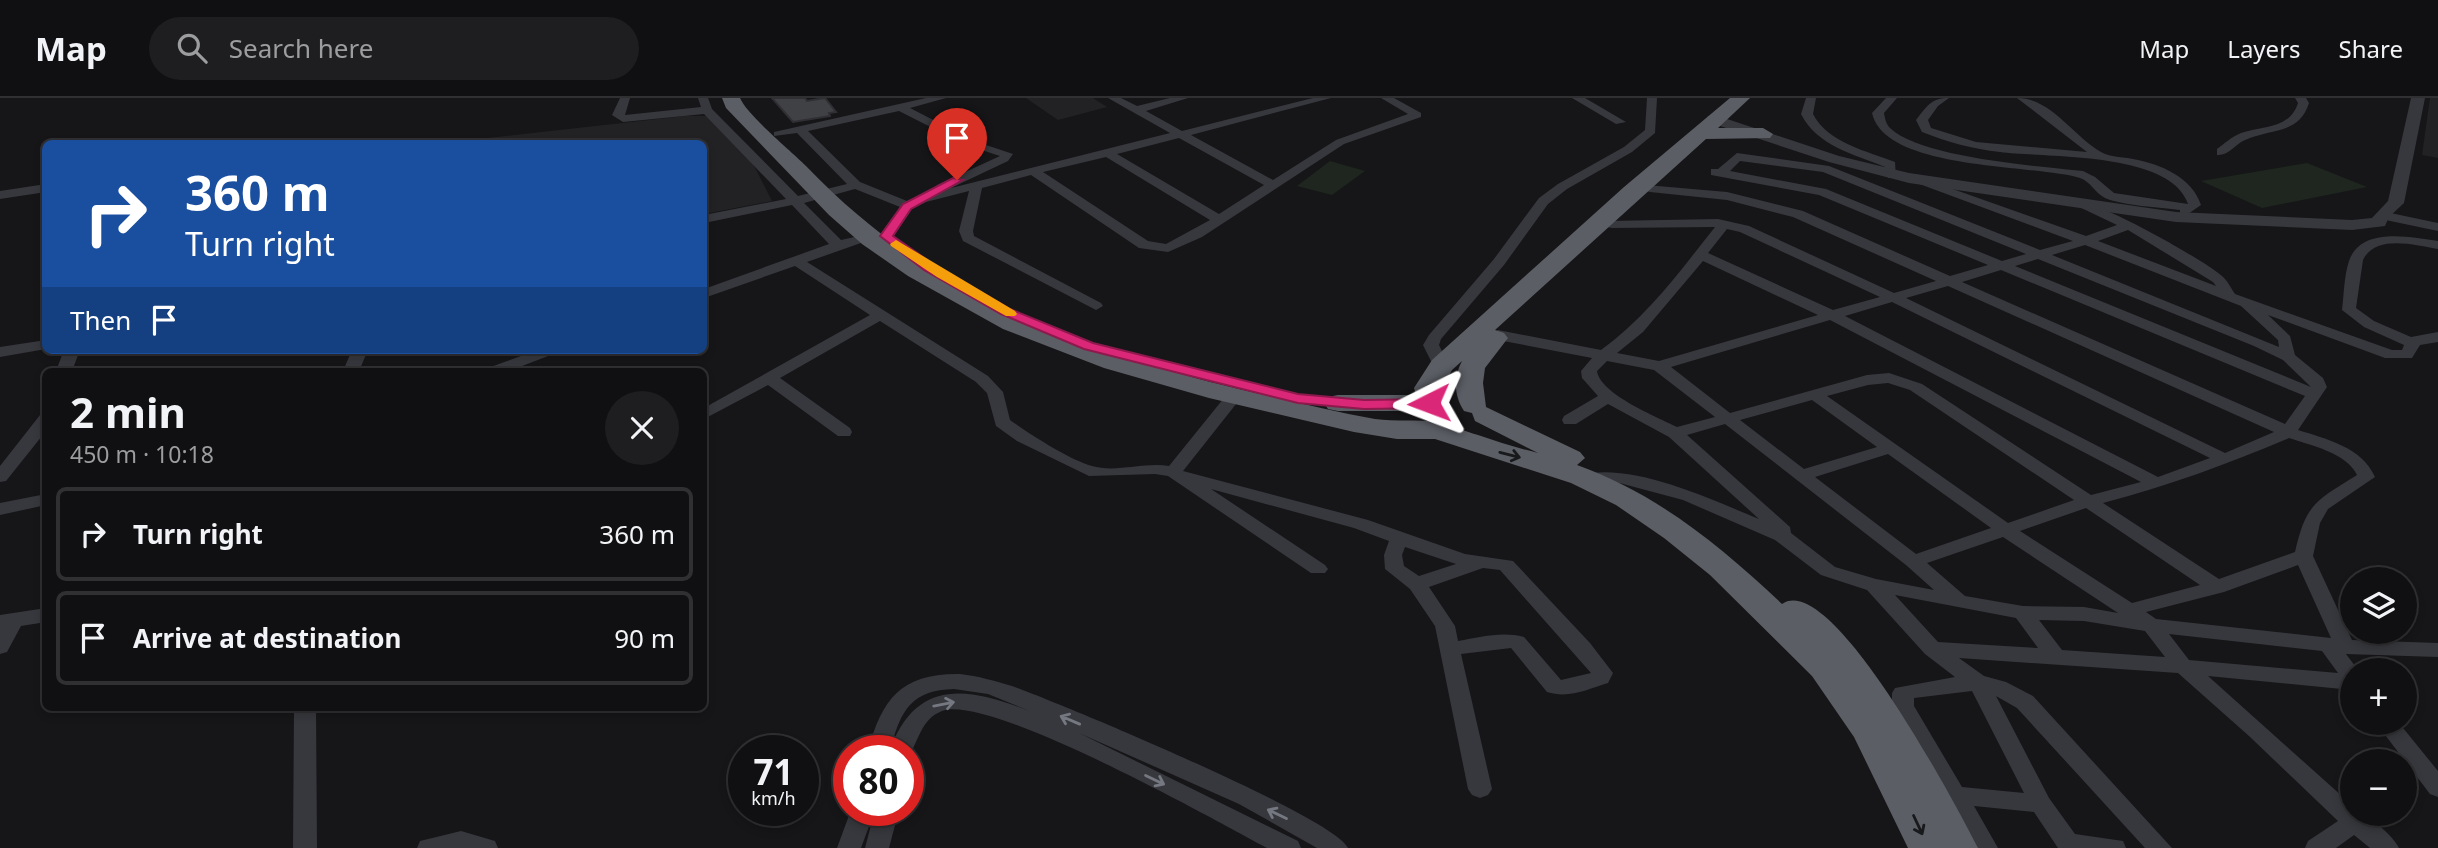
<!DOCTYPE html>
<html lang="en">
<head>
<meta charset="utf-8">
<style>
  :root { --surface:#101012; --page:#1e1e20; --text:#f1f3f6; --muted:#9c9d9f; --line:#303032 }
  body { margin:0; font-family:"Noto Sans",sans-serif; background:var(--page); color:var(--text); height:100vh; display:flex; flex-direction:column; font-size:26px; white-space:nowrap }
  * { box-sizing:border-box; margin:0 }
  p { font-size:23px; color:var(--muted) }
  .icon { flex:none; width:38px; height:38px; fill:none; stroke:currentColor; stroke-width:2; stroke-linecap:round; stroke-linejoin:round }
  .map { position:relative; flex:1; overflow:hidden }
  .details { position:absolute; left:42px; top:270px; width:665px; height:343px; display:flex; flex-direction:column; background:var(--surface); border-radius:10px; box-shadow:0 4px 10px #0003,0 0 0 2px var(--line) }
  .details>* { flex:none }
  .banner { position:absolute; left:42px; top:42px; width:665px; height:214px; border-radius:10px; box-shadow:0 4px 10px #0003,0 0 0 2px var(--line); background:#1a4fa0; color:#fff; overflow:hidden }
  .controls { position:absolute; left:2340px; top:469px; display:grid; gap:14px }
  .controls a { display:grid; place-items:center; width:77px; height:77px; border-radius:50%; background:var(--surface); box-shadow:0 4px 10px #0003,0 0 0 2px var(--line); font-size:35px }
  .speed { position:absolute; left:728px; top:637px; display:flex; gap:14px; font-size:35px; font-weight:700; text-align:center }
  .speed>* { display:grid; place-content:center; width:91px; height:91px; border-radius:50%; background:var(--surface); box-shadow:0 4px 10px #0003,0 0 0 2px var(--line); line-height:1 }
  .speed small { font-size:18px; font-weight:400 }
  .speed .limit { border:10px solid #d22; background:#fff; color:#111 }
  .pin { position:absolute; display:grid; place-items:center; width:60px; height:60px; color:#fff; margin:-72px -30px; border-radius:50% 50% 50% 0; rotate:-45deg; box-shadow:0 0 7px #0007 }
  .pin .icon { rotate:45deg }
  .me { position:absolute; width:77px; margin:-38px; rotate:267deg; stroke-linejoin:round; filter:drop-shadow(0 0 5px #0008) }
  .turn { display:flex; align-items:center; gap:24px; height:147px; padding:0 28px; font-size:32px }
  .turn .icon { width:91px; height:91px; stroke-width:2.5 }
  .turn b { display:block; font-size:49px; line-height:60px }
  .then { display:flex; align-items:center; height:66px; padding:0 28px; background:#0003; gap:14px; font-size:26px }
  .round { display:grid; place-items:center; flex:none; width:74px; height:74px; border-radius:37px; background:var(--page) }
  .summary { display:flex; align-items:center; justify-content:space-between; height:119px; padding:0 28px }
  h1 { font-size:42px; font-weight:700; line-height:52px }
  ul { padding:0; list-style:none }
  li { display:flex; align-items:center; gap:21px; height:94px; margin:0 14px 10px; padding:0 14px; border:4px solid var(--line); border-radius:10px }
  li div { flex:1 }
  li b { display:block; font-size:26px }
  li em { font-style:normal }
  header { display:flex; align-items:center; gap:42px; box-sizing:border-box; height:98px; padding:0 35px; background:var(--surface); border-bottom:2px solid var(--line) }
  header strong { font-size:33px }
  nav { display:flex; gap:38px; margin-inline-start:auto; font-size:24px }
  .search { width:490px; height:63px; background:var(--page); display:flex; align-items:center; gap:18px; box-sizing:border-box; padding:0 24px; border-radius:38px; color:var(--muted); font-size:26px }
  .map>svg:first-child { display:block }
  .built { fill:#222225 }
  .green { fill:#1e261f }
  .building { fill:#404145; stroke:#303034; stroke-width:2 }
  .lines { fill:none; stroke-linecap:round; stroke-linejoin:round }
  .minor { fill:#37383d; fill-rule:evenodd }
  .tertiary { fill:#37383d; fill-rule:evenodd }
  .trunk { fill:#5b5e65; fill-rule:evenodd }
  .oneway { stroke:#18191b }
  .oneway2 { stroke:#757881 }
  .route { fill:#db2777; stroke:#8e194d; stroke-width:2 }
  .slow { fill:#f59e0b }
</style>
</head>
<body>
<header>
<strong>Map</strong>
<div class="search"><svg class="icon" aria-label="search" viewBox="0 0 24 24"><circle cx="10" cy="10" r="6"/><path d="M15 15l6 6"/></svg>Search here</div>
<nav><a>Map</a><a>Layers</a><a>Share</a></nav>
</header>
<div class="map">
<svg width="2438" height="750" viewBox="0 0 2438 750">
  <rect width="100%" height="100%" fill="#161618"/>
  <path class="built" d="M1026,0H1093L1107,9L1058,22Z
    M2430,0H2438V60L2422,57Z
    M685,18H711L745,50L772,103L704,116V46H434Z"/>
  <path class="green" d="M1330,63L1365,73L1332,97L1297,88Z
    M2307,65L2367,89L2262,110L2201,83Z"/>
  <path class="building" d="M772,0H805L807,3L825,0L836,14L829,15L830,18L793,24Z"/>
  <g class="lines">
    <path class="minor" d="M620,0H630L625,17L701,9L698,0H708L712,11L798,98L847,86L797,35L774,38V34L926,0H946L910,10L974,43L1013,56L1008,63L951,90L1170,35L1108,0H1121L1137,8L1170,0H1188L1146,13L1182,33L1313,0H1331L1191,37L1273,82L1336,42L1408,16L1381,0H1394L1421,15V19L1344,46L1202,139L1168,154L1139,150L1031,77L982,90L973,133L974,138L1101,205L1103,208L1096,212L963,143L959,133L969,93L926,104L912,111L891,141L886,142L879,138L900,109L855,91L804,105L841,142L868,136L875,140L807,164L988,278L1003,294L1010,322C1030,336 1068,361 1092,368C1115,375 1144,364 1169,368L1228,295H1240L1242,298L1240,301L1183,373L1368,422L1465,456L1513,463L1590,545L1613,575L1608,585C1588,591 1569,601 1547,594L1511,550L1461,556L1492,691L1488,697L1480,700L1472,697L1468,691L1435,528L1410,491L1385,471L1384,457L1389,443L1354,430L1211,391L1325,467L1328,471L1325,475H1311L1168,378L1155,376L1089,378L1017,343L996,328L987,295L976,284L880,223L780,280L850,330L852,334L850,338H838L768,287L704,321V310L870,217L795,168L704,200V191L829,146L792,107L704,125V117L786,101L704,16L623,24L612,17ZM899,13L966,47L1000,58L937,87L935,90L939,93L907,103L860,84L808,33ZM1179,40L1264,87L1219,116L1117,56ZM1106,59L1210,122L1166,146L1148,143L1043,74ZM1405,449L1456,466L1419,478L1404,468L1402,457ZM1483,470L1500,472L1591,575L1561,582L1524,539C1502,533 1481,539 1458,543L1455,528L1429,489Z
      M1572,0H1585L1626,24L1616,26Z
      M1647,0H1657L1655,35L1632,54L1567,91L1548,106L1504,167L1441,241L1439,247L1449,268L1447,271H1435L1423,247L1429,237L1494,161L1539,100L1558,86L1624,49L1645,32Z
      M1806,0H1816L1813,16C1828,45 1867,53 1895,64L1896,80H1888L1885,69C1854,56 1817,48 1801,16Z
      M1886,0H1897L1884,15C1885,21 1886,26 1890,30C1921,60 2039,68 2083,73L2095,79L2114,95L2188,106C2171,53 2045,60 2000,54C1973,51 1947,44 1922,34L1916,22C1927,8 1931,0 1949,0L1938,8L1928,22L1931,30L1976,44L2087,54L2017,0C2051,0 2073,38 2101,54C2110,59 2123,59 2133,61C2160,66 2192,79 2201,107L2185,118L2180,117V112C2159,109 2124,108 2105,100C2095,95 2090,83 2080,80C2034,66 1885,73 1872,15Z
      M2295,0H2306L2309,5C2299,37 2271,30 2245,42C2235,46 2229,58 2217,57V51C2224,46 2231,39 2241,35C2263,28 2290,31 2298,5Z
      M1737,55L1829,68L2040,152L2073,143L1906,81L1916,78L2086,138L2117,127L2075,107L2076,104C2097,101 2204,162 2222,178C2227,182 2231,190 2235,196L2392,252H2402L2404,247L2364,229L2342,212C2344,196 2344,178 2349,163C2361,128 2410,139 2438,143V151C2415,147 2375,136 2363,162L2356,210L2374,223L2411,239L2438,234V244L2420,247L2412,260H2385L2268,217L2290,238L2295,257L2323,280L2327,289L2298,332C2326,341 2362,349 2375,379L2328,411L2320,425L2313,458L2352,542L2438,545V559L2346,556L2358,572H2352V592L2208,578L2352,707V716C2368,716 2392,736 2399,750H2370L2354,737L2336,750H2305L2308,743L2338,723L2249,638L2178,575L1959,560L1984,578L2006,584L2033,598L2172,750H2145L2017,610L1996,598L2049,700L2075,736L2123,743L2126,750H2058L2034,714L1974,708L1998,750H1973L1947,705L1944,703L1942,695L1892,608V595L1895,590L1955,579L1925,556L1867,492L1821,477L1775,442L1683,402L1612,383L1580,385L1577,381L1580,377C1633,364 1710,401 1759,421L1669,339L1608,306L1576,326H1564L1562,322L1564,318L1598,298L1582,280L1581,273L1592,260L1498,242L1490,237L1498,232L1601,252C1647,219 1680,173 1715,129L1612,130L1607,129V123L1718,121L1749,128L1894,195L1936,183L1793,119L1727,102L1650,94L1646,93V87L1727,94L1803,113L1950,178L1988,167L1819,97L1711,77V71H1718ZM1740,63L1823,74L2026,156L2002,163L1826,91L1730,73ZM1727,131L1740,134L1880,199L1833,212L1708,155ZM2128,132L2213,184L2216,188L2098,143ZM2085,147L2241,208L2278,242L2279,249L2052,157ZM2038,161L2254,248L2283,262L2311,289L2015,168ZM1703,163L1818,217L1659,263L1617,255L1643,234ZM2001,172L2305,298L2285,326L1962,184ZM1948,188L2274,334L2225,355L1906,200ZM1892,204L2210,360L2158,379L1845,218ZM1830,222L2141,384L2091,397L1922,286L1889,275L1867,277L1730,315L1671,269ZM1607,263L1654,272L1715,319L1677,329C1657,319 1600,296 1597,273ZM1888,285L1910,292L2074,402L2008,425L1827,298L1868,287ZM1812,302L1877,349L1804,371L1740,322ZM1725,326L1906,467L1934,492L1876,481L1835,469L1791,435L1790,429L1687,337ZM2289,340C2310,347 2347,355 2357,377C2316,403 2306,405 2295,454L2219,481L2103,405C2167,388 2228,366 2289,340ZM1888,356L1991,430L1916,456L1815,379ZM2086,410L2200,487L2132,505L2020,433ZM2003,439L2118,515L2084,509L2023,508L1965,498L1927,465ZM2298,467L2331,540L2156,521L2146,514L2224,494ZM1895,497L2016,520L2038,550L1938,544ZM2039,522L2084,523L2145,533L2165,559L2062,552ZM2169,536L2322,553L2338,575L2189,562ZM1972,593L2024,695L1962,689L1914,608V600Z
      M46,86V94L0,101V93Z
      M2381,113L2438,125V133L2376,120L2375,117Z
      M46,242V251L0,259V249Z
      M64,252H80L72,273H56Z
      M352,252H368L359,273H343Z
      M537,252H559L556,255L509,273H486L488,270Z
      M46,316V333L6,383L0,384V368L40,317Z
      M46,396V407L0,417V405Z
      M46,510V524L21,528L7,554L0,556V517Z
      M960,576C978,578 995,583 1012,588C1060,605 1332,718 1348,750H1317L1239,706L1079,635L1298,743L1301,750H1267C1215,722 988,595 942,613C921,621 919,643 908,659V653H868C882,600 902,575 960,576ZM954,591L988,596L1042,618C981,594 921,572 891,649C901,612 912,592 954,591Z
      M294,609H316L317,750H293Z
      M2376,625H2399L2438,673V699L2430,696Z
      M851,712H875L861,750H837Z
      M875,712H899L889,750H865Z
      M461,733L495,743L498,750H417L420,743Z"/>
    <path class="tertiary" d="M2411,0H2425L2404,105L2389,119L2385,128L2352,132L2176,124L1909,85L1829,64L1708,24L1706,21L1708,18H1718L1839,58L1909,75L2176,114L2352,122L2372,120L2388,103Z"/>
    <path class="trunk" d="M722,0H740C747,17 791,53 806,68C931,199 1083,255 1256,295C1295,304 1335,314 1375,321C1395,324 1418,321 1438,324C1451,327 1464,333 1478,337C1498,344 1518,350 1538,355L1475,323L1472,315L1464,313C1454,298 1453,279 1462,263L1452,272L1442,290L1446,304L1442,310L1429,313H1338L1328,311L1324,305L1328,299L1338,297H1416L1414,290L1432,262L1624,89L1730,0H1750L1718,30H1763L1773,36L1770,40L1706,41L1495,232L1504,235L1508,240L1485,270L1483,285L1486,309L1580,354L1585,360L1577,367C1656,395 1722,449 1782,506C1832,471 1958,711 1978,750H1908L1854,639L1812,578L1710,477L1664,440L1616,407L1571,385L1435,341H1397L1354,334L1209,300L1104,270L1003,231L908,178L862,146L829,117L726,10Z"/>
  </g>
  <defs><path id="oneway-shaft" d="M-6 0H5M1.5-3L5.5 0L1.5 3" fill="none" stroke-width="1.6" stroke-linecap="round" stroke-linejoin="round" transform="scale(1.75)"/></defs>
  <g class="oneway">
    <use href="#oneway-shaft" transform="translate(1510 357) rotate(14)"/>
    <use href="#oneway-shaft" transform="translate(1918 727) rotate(65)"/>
  </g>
  <g class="oneway2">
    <use href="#oneway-shaft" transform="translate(944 606) rotate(-11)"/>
    <use href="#oneway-shaft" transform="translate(1070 622) rotate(-157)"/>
    <use href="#oneway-shaft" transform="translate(1155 682) rotate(26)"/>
    <use href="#oneway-shaft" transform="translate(1277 716) rotate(-154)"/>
  </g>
  <path class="route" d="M953,80L963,82L911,111L893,138L933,166L1010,211L1093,245L1298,296L1364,302L1429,301L1436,305L1429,310L1364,311L1298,305L1084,251L1001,216L924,172L880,138L903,106Z"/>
  <path class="slow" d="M896,142L1015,213L1017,216L1015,218H1006L937,179L891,148L890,146Z"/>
</svg>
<div class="controls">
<a><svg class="icon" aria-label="layers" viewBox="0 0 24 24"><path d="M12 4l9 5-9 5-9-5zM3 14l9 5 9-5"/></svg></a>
<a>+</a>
<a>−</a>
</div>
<div class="speed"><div>71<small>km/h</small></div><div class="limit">80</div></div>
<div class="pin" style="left:957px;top:82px;background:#d93025"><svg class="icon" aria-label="arrive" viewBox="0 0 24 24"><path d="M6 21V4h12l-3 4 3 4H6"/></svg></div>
<svg class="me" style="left:1429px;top:305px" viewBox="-20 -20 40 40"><path d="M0-17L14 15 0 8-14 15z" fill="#db2777" stroke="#fff" stroke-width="4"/></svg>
<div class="banner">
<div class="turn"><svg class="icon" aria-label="right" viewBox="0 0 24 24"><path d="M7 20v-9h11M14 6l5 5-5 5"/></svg><div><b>360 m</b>Turn right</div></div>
<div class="then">Then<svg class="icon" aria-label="arrive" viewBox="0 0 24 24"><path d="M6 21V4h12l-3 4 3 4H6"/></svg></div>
</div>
<section class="details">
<div class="summary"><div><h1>2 min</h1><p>450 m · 10:18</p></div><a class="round"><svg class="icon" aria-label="close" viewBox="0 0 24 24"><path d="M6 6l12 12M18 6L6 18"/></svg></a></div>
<ul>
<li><svg class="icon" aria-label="right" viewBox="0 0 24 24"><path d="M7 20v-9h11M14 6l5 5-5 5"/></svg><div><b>Turn right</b></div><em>360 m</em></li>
<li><svg class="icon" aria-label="arrive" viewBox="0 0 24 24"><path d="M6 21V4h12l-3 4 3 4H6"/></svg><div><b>Arrive at destination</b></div><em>90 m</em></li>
</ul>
</section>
</div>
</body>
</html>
